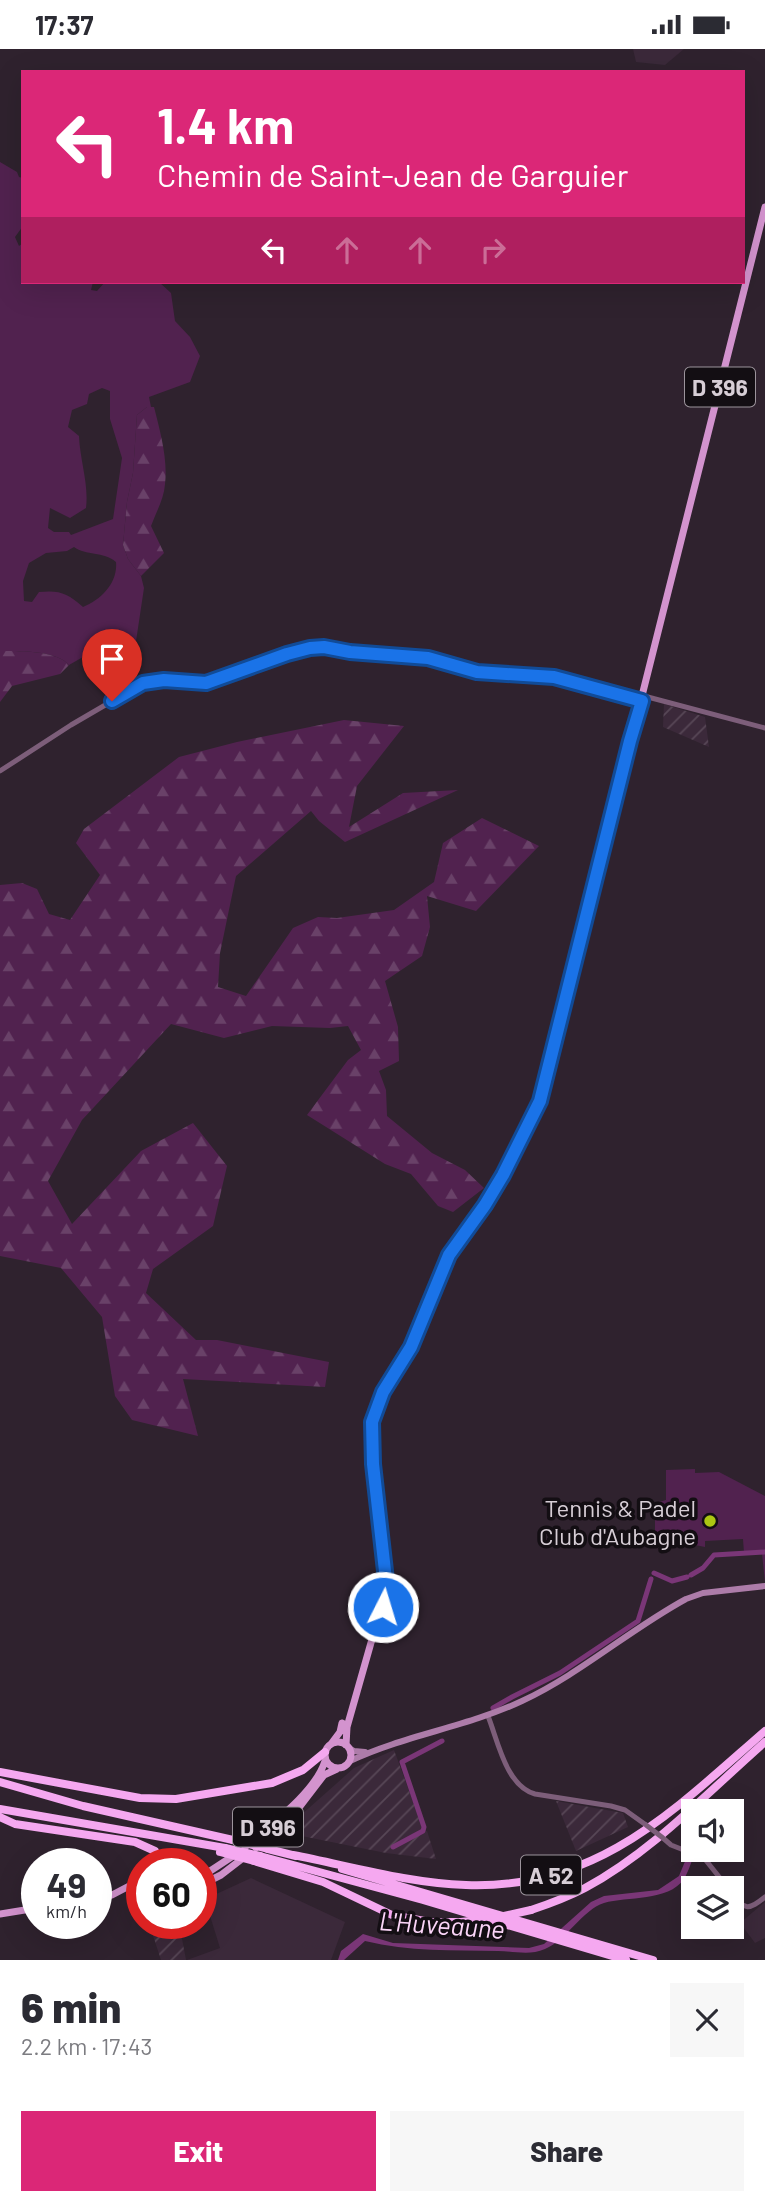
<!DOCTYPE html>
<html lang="en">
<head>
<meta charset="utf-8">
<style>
  :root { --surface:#fff; --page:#f7f7f7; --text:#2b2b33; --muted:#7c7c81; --accent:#db2777 }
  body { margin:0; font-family:Barlow,sans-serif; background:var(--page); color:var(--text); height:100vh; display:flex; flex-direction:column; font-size:26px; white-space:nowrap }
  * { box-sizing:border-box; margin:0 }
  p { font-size:23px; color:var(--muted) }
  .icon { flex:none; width:38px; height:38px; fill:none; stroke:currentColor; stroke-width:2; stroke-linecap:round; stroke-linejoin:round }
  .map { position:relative; height:1911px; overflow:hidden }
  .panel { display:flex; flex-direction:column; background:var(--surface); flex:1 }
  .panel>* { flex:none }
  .hud { position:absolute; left:21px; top:21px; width:724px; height:214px; border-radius:0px; box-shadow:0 7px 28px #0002; background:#db2777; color:#fff; overflow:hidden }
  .fabs { position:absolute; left:681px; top:1750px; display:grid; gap:14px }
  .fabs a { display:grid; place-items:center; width:63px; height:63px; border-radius:0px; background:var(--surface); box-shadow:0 7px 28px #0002; font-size:35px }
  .speed { position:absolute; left:21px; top:1799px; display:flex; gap:14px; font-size:35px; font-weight:700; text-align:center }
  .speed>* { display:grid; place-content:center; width:91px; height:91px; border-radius:50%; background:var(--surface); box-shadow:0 7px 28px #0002; line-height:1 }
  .speed small { font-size:18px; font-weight:400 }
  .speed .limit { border:10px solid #d22; background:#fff; color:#111 }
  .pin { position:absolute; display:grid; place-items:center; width:60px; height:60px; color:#fff; margin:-72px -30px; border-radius:50% 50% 50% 0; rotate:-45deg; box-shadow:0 0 7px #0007 }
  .pin .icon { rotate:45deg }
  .me { position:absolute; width:77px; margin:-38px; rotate:5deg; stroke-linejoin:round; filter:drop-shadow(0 0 5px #0008) }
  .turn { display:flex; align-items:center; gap:24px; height:147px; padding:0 21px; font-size:32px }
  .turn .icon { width:91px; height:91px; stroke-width:2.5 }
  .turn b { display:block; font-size:49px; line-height:60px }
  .lanes { display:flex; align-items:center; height:66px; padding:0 21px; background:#0003; justify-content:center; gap:35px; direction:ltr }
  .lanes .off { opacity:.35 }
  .round { display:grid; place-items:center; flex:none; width:74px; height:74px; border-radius:0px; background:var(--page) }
  .head { display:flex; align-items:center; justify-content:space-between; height:119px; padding:0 21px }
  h1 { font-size:42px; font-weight:800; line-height:52px }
  .action { display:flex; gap:14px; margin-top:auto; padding:14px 21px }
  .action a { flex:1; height:80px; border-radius:0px; background:var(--accent); color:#fff; font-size:28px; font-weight:800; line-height:80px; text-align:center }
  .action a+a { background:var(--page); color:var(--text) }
  .status { display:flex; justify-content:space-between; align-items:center; height:49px; padding:0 35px; background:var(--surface); direction:ltr }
  .status svg { height:19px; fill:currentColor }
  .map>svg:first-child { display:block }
  .built { fill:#3b293a }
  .industrial { fill:url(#industrial-furrows) }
  .grass { fill:#51224f; fill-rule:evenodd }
  .forest { fill:url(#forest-firs) }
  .water { fill:#7a3677 }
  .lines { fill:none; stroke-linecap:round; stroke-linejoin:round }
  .canal { stroke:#7a3677; stroke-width:5 }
  .tertiary { stroke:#7d5e7a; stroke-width:5 }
  .secondary { stroke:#ad7ca9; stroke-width:6 }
  .primary { stroke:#d393ce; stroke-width:7 }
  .motorway { stroke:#f5a8f0; stroke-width:8 }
  .tertiary-bridge { stroke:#7d5e7a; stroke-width:5 }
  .motorway-bridge { stroke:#f5a8f0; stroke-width:8 }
  .route-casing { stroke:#114b97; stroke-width:18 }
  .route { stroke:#1a73e8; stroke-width:12 }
  .poi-dot { fill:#acc613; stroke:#130e13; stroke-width:2.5 }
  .labels { text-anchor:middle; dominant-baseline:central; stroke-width:7; stroke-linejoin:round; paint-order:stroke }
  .shield { fill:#130e13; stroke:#9c949c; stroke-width:2 }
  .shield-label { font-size:23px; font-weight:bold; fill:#d7ced6 }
  .poi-label { font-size:24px; fill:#d7ced6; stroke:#130e13; text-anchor:end }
  .water-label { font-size:26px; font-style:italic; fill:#fbd5f8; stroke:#130e13 }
</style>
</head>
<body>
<div class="status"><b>17:37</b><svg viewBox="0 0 49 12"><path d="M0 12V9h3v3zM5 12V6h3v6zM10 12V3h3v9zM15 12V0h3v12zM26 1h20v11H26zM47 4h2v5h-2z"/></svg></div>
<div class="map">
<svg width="765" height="1911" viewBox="0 0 765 1911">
  <defs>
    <pattern id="industrial-furrows" width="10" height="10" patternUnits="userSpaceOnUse" patternTransform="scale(1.75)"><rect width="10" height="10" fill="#3b293a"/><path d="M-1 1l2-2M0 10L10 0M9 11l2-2" fill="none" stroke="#574756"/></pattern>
    <pattern id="forest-firs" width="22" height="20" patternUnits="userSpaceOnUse" patternTransform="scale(1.75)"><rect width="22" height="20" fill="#51224f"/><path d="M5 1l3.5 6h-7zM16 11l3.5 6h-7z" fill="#694168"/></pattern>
  </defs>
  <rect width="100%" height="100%" fill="#2f222e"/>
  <path class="built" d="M633,0H684L665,16L636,13Z
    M251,1829L345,1873L331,1911H187L220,1899L206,1854L213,1852L212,1847Z
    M765,1853V1889L755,1894L740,1874Z"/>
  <path class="industrial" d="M664,655L705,668L709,698L663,678Z
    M394,1701L424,1783L427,1782L436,1810L386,1804L282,1783L354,1719Z
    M556,1752L623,1764L628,1778L576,1802Z
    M149,1874H179L186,1911H161Z"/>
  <path class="grass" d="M0,113L17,123L19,128L23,129V177L15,188L19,197L23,194V233H93L91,241L97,242L105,233H159L171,244L175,272L190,288L200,307L190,333L149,348L151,358H147L137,366L133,424L127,453L123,496L128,510L141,527L144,539L135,599L83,608L69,616C56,601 18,602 0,602ZM102,339L110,342V370L122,409L113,470L71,486L69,483H54L48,479L50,459L70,469L86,459C89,435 80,412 79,387L68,378L72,361L87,355L89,345ZM74,498C86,507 103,502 116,513C118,534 101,551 83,558C67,544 60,541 39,543L32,553L24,552L23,532L29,514L46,504L67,502Z
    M695,1420V1424L719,1423L765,1447V1533L762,1505L744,1504L743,1490L705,1492V1498L670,1491L655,1493V1454L666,1451V1421Z"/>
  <path class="forest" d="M147,358H154C160,382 168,410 165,435C164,450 156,463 151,477L164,504L141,527L128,510L123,496L127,453L133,424L137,366Z
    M0,602C18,602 56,601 69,616L60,625L12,637L0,653Z
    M344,671L404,677L357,737L349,778L403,744L458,741L345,793L319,772L311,762L236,827L220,904L218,938L246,947L293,879L318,868L337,869L394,861L434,833L443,794L482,769L539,797L476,862L427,847L430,878L422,907L385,932L398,978L399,1012L379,1022L386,1041L387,1067L432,1104L465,1121L484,1139L453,1163L438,1157L411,1125L385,1115L307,1066L348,1011L361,1001L348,977L330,979L272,977L224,989L171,975L82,1071L48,1132L72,1175L141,1102L193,1074L227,1117L213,1177L153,1220L146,1244L196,1291H217L329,1313L325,1338L183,1330L198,1387L132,1371L115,1347L102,1268L61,1219L0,1207V836L22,834L37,840L49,865L70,871L100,826L76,794L84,780L179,708L237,693Z"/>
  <path class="water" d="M693,1793V1801H696C692,1810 689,1822 684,1830C668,1853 627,1847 604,1854C582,1861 567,1891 545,1900C529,1907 514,1902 498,1902C453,1901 409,1903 365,1892L344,1911H338L341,1902L363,1885L393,1894L529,1899L544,1895L591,1853L604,1847L658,1841L679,1827Z"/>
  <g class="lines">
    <path class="canal" d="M654,1524L672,1532L687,1528
      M691,1526L703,1519L714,1506L765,1503
      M493,1659L512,1648L560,1624L638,1572L651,1530
      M393,1798L423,1782L424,1778L402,1713L442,1692"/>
    <path class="tertiary" d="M644,647L765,679
      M0,722L71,676L143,634L164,631L206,634L310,599L324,598L350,603L428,609L477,623L554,628L642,652
      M488,1667C498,1692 506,1737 535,1745L611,1757L625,1761L646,1776
      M663,1789L671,1796L704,1809L728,1839
      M732,1845C745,1862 749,1861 765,1848"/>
    <path class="secondary" d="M349,1699L354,1702L365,1703
      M350,1712C405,1686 467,1678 522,1652C580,1625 629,1581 686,1550L703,1544L765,1537"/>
    <path class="primary" d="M325 1706a13 13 0 1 1 26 0a13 13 0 1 1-26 0Z
      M331,1695L340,1683L342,1674
      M346,1696L347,1678L386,1541L373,1415L371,1381L375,1363L383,1343L411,1299L449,1207L485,1156L504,1126L540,1052L765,158
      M245,1798C270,1776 315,1744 325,1712
      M256,1799L294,1765L324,1726L337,1720
      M142,1827L135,1831C131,1839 133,1846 142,1849
      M201,1828L236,1805
      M201,1836L221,1826L247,1806
      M96,1851L112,1846L133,1835
      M0,1865L37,1859"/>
    <path class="motorway" d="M0,1723L140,1749L176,1750L272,1734L303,1721L325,1703
      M0,1733L83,1757L233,1791
      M0,1760L225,1799
      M0,1768L15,1775L135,1793L155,1802L158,1815
      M268,1800L296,1807
      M293,1806C350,1817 408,1834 466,1836C597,1841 674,1761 765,1682
      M260,1807L423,1851L626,1911
      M254,1812L323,1833L392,1866L430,1873H461
      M342,1820L653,1911
      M531,1861C549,1855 568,1848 585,1839C652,1803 708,1743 765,1693"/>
    <path class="tertiary-bridge" d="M646,1776L663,1789"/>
    <path class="motorway-bridge" d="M233,1791L268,1800
      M225,1799L260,1807
      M220,1803L254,1812
      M461,1873L495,1869L531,1861"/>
  </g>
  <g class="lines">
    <defs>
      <path id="route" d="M112,652L143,634L164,631L206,634L287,605L310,599L324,598L350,603L428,609L477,623L554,628L642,652L630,692L540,1052L503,1126L485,1156L449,1206L411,1298L383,1343L372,1373L373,1415L386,1531L383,1558"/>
    </defs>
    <use href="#route" class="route-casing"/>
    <use href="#route" class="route"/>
  </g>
  <circle class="poi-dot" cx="710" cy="1472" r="7"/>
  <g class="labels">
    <g class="shield">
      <rect x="685" y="318.5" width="70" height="39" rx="5"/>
      <rect x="233" y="1758.5" width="70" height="39" rx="5"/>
      <rect x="521" y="1806.5" width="60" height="39" rx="5"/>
    </g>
    <g class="shield-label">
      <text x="720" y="338">D 396</text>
      <text x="268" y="1778">D 396</text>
      <text x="551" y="1826">A 52</text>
    </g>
    <g class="poi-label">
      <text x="696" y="1458">Tennis &amp; Padel<tspan x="696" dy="28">Club d'Aubagne</tspan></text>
    </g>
    <g class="water-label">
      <text transform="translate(442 1875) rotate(4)">L'Huveaune</text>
    </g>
  </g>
</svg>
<div class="fabs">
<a><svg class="icon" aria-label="sound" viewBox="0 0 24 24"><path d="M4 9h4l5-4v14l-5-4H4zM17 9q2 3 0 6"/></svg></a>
<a><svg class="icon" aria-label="layers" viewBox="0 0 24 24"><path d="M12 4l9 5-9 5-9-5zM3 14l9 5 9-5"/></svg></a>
</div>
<div class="speed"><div>49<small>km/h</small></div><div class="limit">60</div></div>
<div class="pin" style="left:112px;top:652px;background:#d93025"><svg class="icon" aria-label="arrive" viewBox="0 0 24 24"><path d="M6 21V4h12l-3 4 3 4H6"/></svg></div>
<svg class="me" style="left:383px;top:1558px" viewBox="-20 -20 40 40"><circle r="17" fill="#1a73e8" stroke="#fff" stroke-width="3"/><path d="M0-11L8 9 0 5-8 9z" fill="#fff"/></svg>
<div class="hud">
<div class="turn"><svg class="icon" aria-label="left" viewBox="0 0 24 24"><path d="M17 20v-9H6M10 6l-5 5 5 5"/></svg><div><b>1.4 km</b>Chemin de Saint-Jean de Garguier</div></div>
<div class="lanes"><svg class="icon" aria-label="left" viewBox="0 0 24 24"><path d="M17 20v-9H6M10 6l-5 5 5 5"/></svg><svg class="icon off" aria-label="ahead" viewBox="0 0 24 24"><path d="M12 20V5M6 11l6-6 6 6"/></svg><svg class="icon off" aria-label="ahead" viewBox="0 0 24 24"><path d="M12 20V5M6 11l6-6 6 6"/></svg><svg class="icon off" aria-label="right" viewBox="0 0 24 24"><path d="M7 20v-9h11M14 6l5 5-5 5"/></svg></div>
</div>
</div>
<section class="panel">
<div class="head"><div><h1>6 min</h1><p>2.2 km · 17:43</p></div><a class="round"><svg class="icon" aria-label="close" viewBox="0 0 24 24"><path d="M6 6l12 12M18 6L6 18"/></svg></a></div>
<div class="action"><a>Exit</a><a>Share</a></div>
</section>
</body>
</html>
